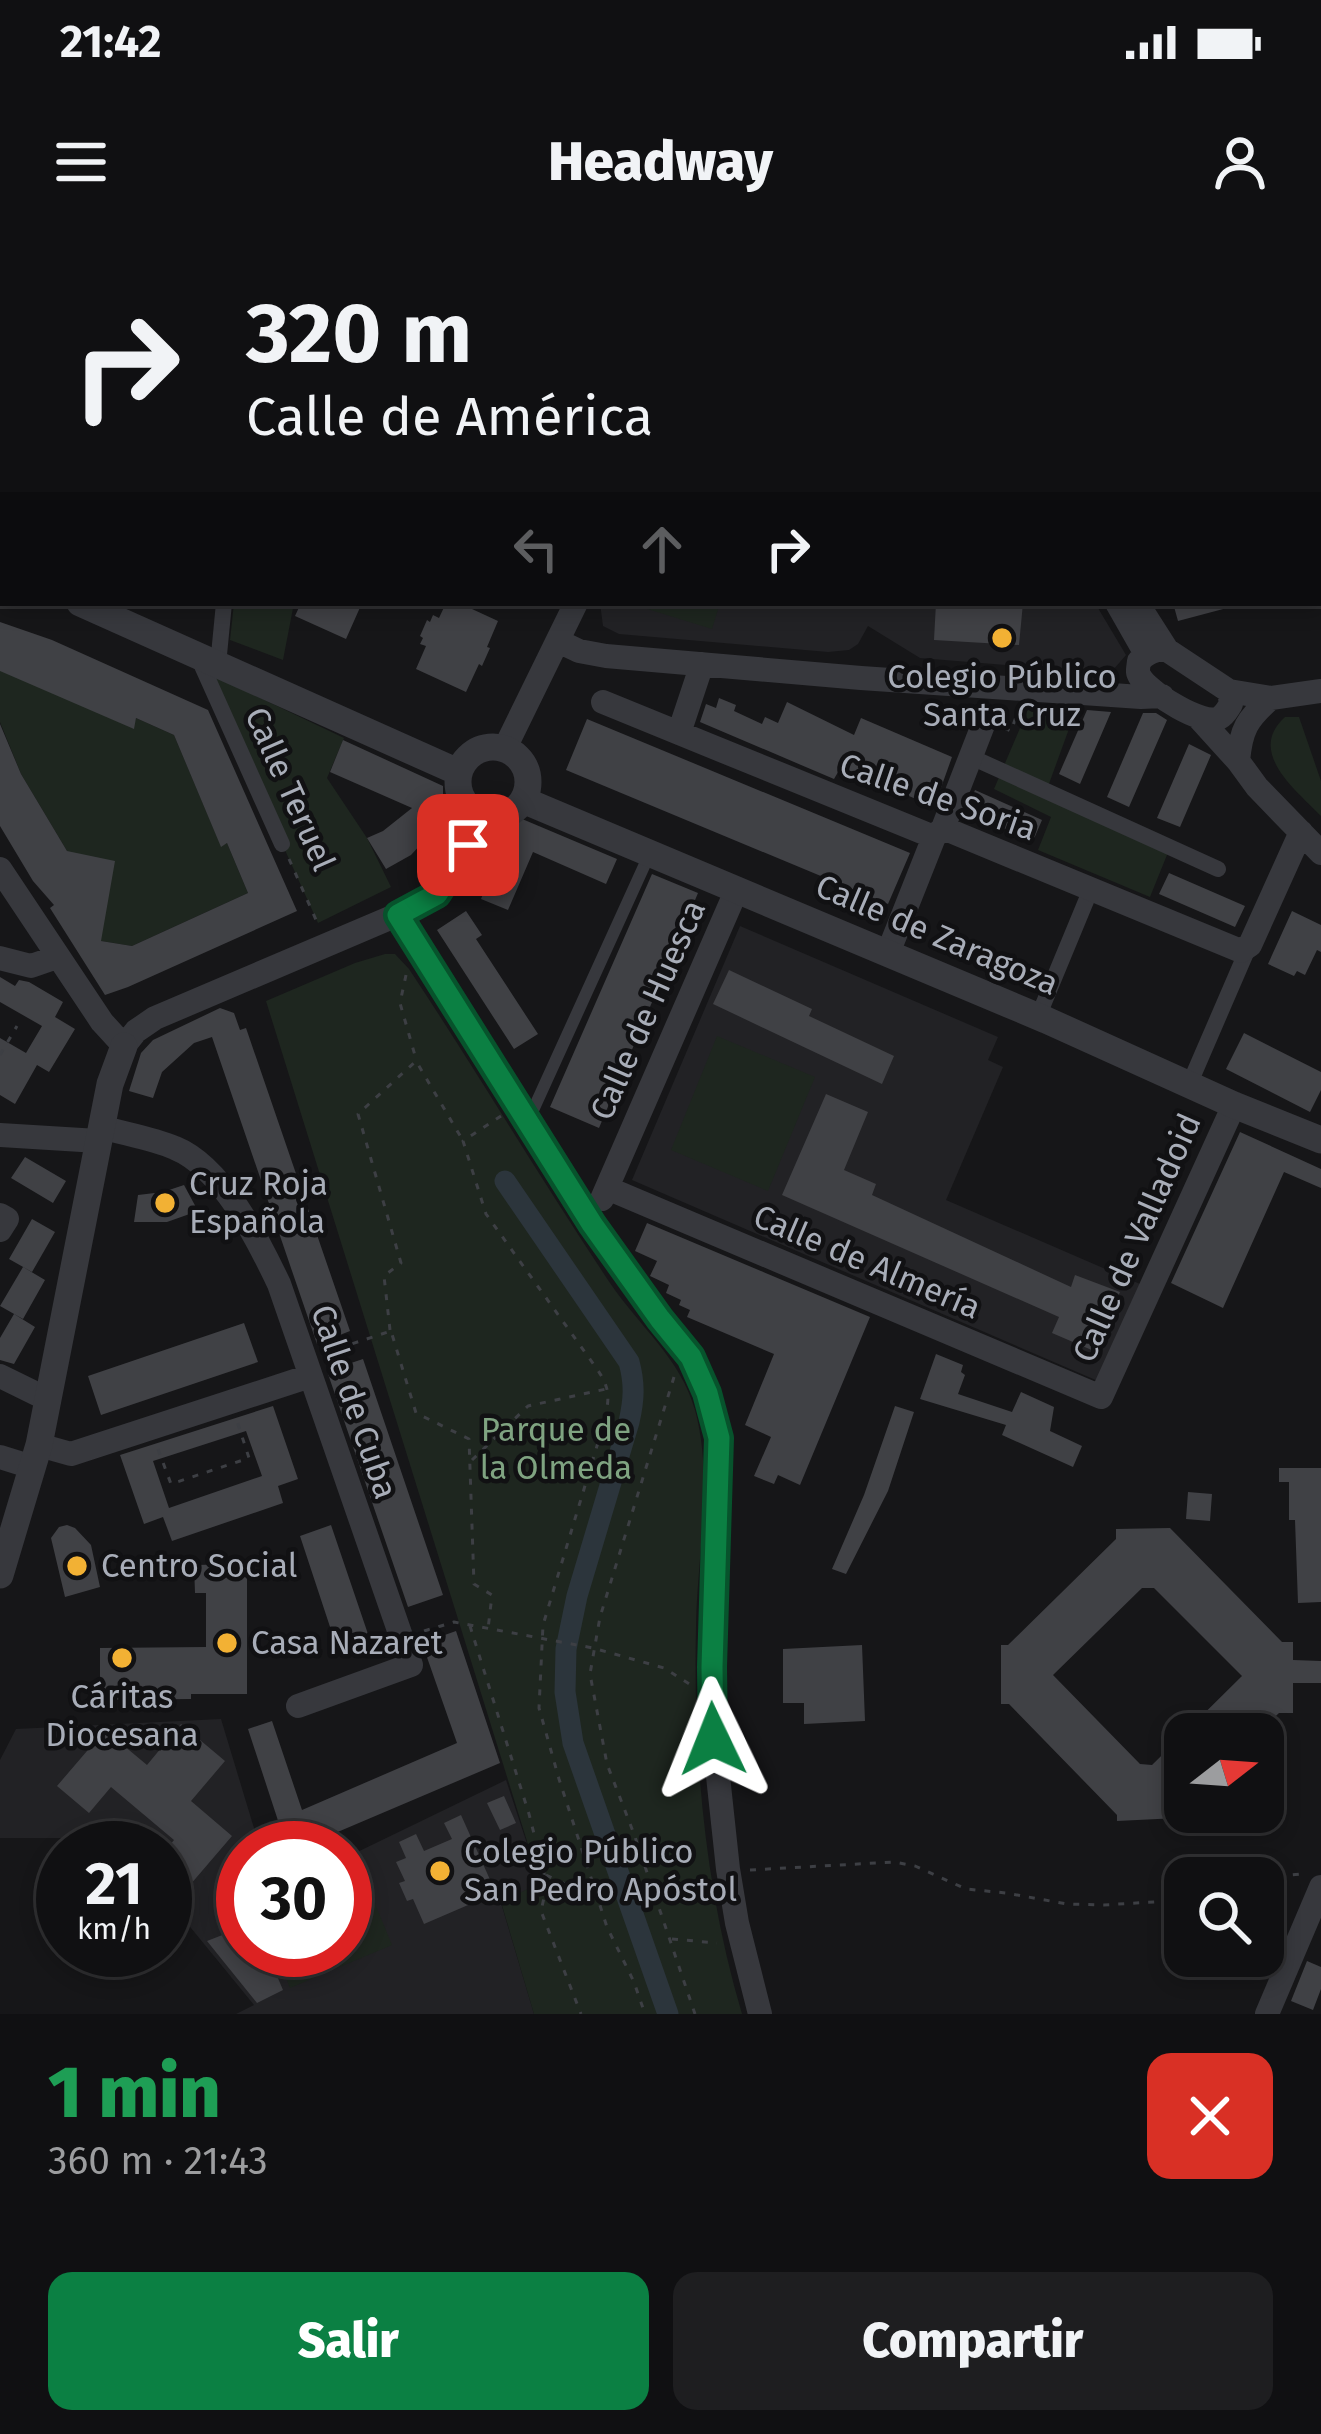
<!DOCTYPE html>
<html lang="es">
<head>
<meta charset="utf-8">
<style>
  :root { --surface:#101012; --page:#1e1e20; --text:#f1f3f6; --muted:#9c9d9f; --line:#303032; --accent:#0b8043 }
  body { margin:0; font-family:"Fira Sans",sans-serif; background:var(--page); color:var(--text); height:100vh; display:flex; flex-direction:column; font-size:45px; white-space:nowrap }
  * { box-sizing:border-box; margin:0 }
  p { font-size:39px; color:var(--muted) }
  .icon { flex:none; width:66px; height:66px; fill:none; stroke:currentColor; stroke-width:2; stroke-linecap:round; stroke-linejoin:round }
  .map { position:relative; height:1774px; overflow:hidden }
  .side { display:flex; flex-direction:column; background:var(--surface); flex:1 }
  .side>* { flex:none }
  .hud { position:absolute; left:0px; top:0px; width:1323px; height:366px; box-shadow:0 6px 18px #0003,0 0 0 3px var(--line); background:#101012; color:var(--text); overflow:hidden }
  .needle { width:78px; rotate:73deg }
  .buttons { position:absolute; left:1164px; top:1473px; display:grid; gap:24px }
  .buttons a { display:grid; place-items:center; width:120px; height:120px; border-radius:24px; background:var(--surface); box-shadow:0 6px 18px #0003,0 0 0 3px var(--line); font-size:60px }
  .speed { position:absolute; left:36px; top:1581px; display:flex; gap:24px; font-size:60px; font-weight:700; text-align:center }
  .speed>* { display:grid; place-content:center; width:156px; height:156px; border-radius:50%; background:var(--surface); box-shadow:0 6px 18px #0003,0 0 0 3px var(--line); line-height:1 }
  .speed small { font-size:30px; font-weight:400 }
  .speed .limit { border:18px solid #d22; background:#fff; color:#111 }
  .pin { position:absolute; display:grid; place-items:center; width:102px; height:102px; color:#fff; margin:-51px; border-radius:24px; box-shadow:0 6px 18px #0006 }
  .me { position:absolute; width:132px; margin:-66px; rotate:358deg; stroke-linejoin:round; filter:drop-shadow(0 0 9px #0008) }
  .turn { display:flex; align-items:center; gap:42px; height:252px; padding:0 48px; font-size:54px }
  .turn .icon { width:156px; height:156px; stroke-width:2.5 }
  .turn b { display:block; font-size:84px; line-height:102px }
  .lanes { display:flex; align-items:center; height:114px; padding:0 48px; background:#0003; justify-content:center; gap:60px; direction:ltr }
  .lanes .off { opacity:.35 }
  .round { display:grid; place-items:center; flex:none; width:126px; height:126px; border-radius:24px; background:var(--page) }
  .overview { display:flex; align-items:center; justify-content:space-between; height:204px; padding:0 48px }
  h1 { font-size:72px; font-weight:800; line-height:90px; color:#1e9e55 }
  .action { display:flex; gap:24px; margin-top:auto; padding:24px 48px }
  .action a { flex:1; height:138px; border-radius:24px; background:var(--accent); color:#fff; font-size:48px; font-weight:800; line-height:138px; text-align:center }
  .action a+a { background:var(--page); color:var(--text) }
  .status { display:flex; justify-content:space-between; align-items:center; height:84px; padding:0 60px; background:var(--surface); direction:ltr }
  .status svg { height:33px; fill:currentColor }
  header { display:flex; justify-content:space-between; align-items:center; height:156px; padding:0 48px; background:var(--surface); font-size:54px; font-weight:800 }
  .map>svg:first-child { display:block }
  .built { fill:#222225 }
  .green { fill:#1e261f }
  .lines { fill:none; stroke-linecap:round; stroke-linejoin:round }
  .canal { stroke:#2c353c; stroke-width:21 }
  .building { fill:#404145; fill-rule:evenodd }
  .path { stroke:#3d3f44; stroke-width:3; stroke-dasharray:6 9; stroke-linecap:butt }
  .service { stroke:#37383d; stroke-width:12 }
  .pedestrian { stroke:#37383d; stroke-width:16 }
  .minor { stroke:#37383d; stroke-width:24 }
  .tertiary { stroke:#37383d; stroke-width:27 }
  .route-casing { stroke:#07532c; stroke-width:30 }
  .route { stroke:#0b8043; stroke-width:21 }
  .poi-dot { fill:#f2b134; stroke:#111113; stroke-width:4.5 }
  .labels { text-anchor:middle; dominant-baseline:central; stroke-width:9; stroke-linejoin:round; paint-order:stroke }
  .poi-label { font-size:33px; fill:#a8adb8; stroke:#111113; text-anchor:start }
  .street-label { font-size:33px; fill:#a8adb8; stroke:#111113 }
  .park-label { font-size:33px; fill:#7fa381; stroke:#111113 }
</style>
</head>
<body>
<div class="status"><b>21:42</b><svg viewBox="0 0 49 12"><path d="M0 12V9h3v3zM5 12V6h3v6zM10 12V3h3v9zM15 12V0h3v12zM26 1h20v11H26zM47 4h2v5h-2z"/></svg></div>
<header><svg class="icon" aria-label="menu" viewBox="0 0 24 24"><path d="M4 6h16M4 12h16M4 18h16"/></svg>Headway<svg class="icon" aria-label="person" viewBox="0 0 24 24"><circle cx="12" cy="8" r="4"/><path d="M4 21q1-7 8-7t8 7"/></svg></header>
<div class="map">
<svg width="1321" height="1774" viewBox="0 0 1321 1774">
  <rect width="100%" height="100%" fill="#161618"/>
  <path class="built" d="M600,363H1095L1126,415L1113,430L1103,433L920,418L868,386L858,404L849,410L828,412L619,394L603,386Z
    M740,686L998,797L988,820L1003,827L946,960L1140,1044L1098,1141L632,940Z
    M221,1479L260,1608H243V1710H345V1618L506,1540L540,1643L501,1663L534,1774H236L254,1765L182,1677L165,1664V1608H90L76,1598H0V1520L16,1489Z"/>
  <path class="green" d="M234,363H294L283,420L230,400Z
    M628,363H720L712,389Z
    M0,429L133,488L136,478L174,495L221,606L227,603L248,653L132,706L101,701L67,611L21,534L0,482Z
    M204,431L344,498L327,538L367,598L391,647L318,683Z
    M1029,467L1074,475L1046,552L1171,605L1150,657L1038,610L1051,577L994,549Z
    M1285,477H1299L1321,541V576C1296,550 1246,512 1285,477Z
    M385,714H395L409,729C478,833 541,940 610,1043C639,1086 681,1119 695,1170C714,1240 697,1316 696,1387C693,1517 705,1649 742,1774H534L501,1662L540,1643L266,761L355,723Z
    M717,796L815,837L768,951L671,910Z
    M364,1637L392,1705L290,1748L275,1710H345V1645Z"/>
  <g class="lines">
    <path class="canal" d="M505,941L629,1122C635,1144 634,1160 629,1182L577,1356L566,1409L565,1452L573,1503L668,1774"/>
  </g>
  <path class="building" d="M301,363H362L346,399L295,376Z
    M446,363H459L498,381L487,407L490,408L482,426L479,424L466,452L416,429L426,406L420,404L423,398L420,396L427,380L430,382L433,375L439,378Z
    M936,363H1023L1019,405L934,400Z
    M1173,363H1227V368L1178,381Z
    M0,382L52,400L208,470L297,671L128,747L105,755L50,668L54,665L33,641L0,586V484L21,534L67,611L115,621L101,701L132,706L248,653L227,603L221,607L174,495L136,478L134,489L0,431Z
    M719,458L736,465L734,471L762,484L765,477L778,483L787,462L854,495L861,478L952,517L937,559L933,558L930,565L841,527L834,539L700,482L706,464L716,468Z
    M1087,470L1111,472L1080,544L1059,534Z
    M1143,473H1156L1167,480L1129,567L1107,557Z
    M587,479L910,613L888,664L566,530Z
    M343,500L443,546V559L423,602L411,615L386,629L367,598L383,591L412,568L330,532Z
    M1189,504L1211,515L1180,587L1157,578Z
    M975,550L1042,580L1033,601L967,572Z
    M515,576L617,619L606,644L533,612L508,670L481,659Z
    M1169,633L1245,666L1235,687L1159,654Z
    M652,634L698,653L599,888L550,867Z
    M466,671L482,695L476,699L538,794L514,809L437,690Z
    M1292,671L1321,685V712L1317,710L1305,735L1297,731L1294,736L1268,724Z
    M729,730L812,769L809,776L894,816L882,844L713,764Z
    M0,737L15,746L19,740L29,742L63,762L55,777L75,789L49,832L37,825L15,864L0,855V798L26,813L42,786L0,762Z
    M220,768L234,773L240,790L246,788L350,1091L317,1104L212,797L194,803L162,832L153,858L129,851L141,813L153,800Z
    M1244,793L1321,832V850L1310,872L1226,829Z
    M826,854L868,872L844,930L876,944L872,955L1071,1047L1075,1035L1120,1052L1094,1111L1052,1093L1059,1077L782,955Z
    M1240,892L1321,929V948L1284,932L1223,1068L1171,1043Z
    M25,917L66,941L53,963L11,938Z
    M184,945L198,971L167,982H134L138,955L163,952Z
    M32,979L55,992L32,1032L9,1019Z
    M647,983L870,1077L800,1245L778,1235L774,1244L754,1236L771,1197L745,1185L774,1114L687,1077L690,1070L679,1065L681,1060L666,1053L669,1045L650,1036L657,1021L635,1011Z
    M23,1027L45,1040L23,1079L0,1066Z
    M14,1074L35,1087L14,1124L0,1120V1098Z
    M244,1083L258,1122L101,1175L88,1136Z
    M936,1114L963,1125L961,1132L965,1135L958,1154L1012,1172L1021,1152L1054,1167L1050,1191L1082,1206L1073,1227L1002,1195L1006,1185L920,1159Z
    M363,1119L443,1355L408,1367L327,1131Z
    M273,1166L298,1239L278,1246L283,1263L172,1301L163,1277L144,1284L120,1215ZM246,1191L262,1236L169,1268L153,1221Z
    M895,1166L914,1172L888,1251L846,1334L832,1329L864,1255Z
    M1279,1228H1321V1362L1298,1363L1295,1280H1289V1242H1279Z
    M1188,1252L1212,1254L1210,1281L1186,1279Z
    M67,1285L75,1288L91,1305L100,1347L65,1357L51,1298L59,1287Z
    M331,1285L368,1394L336,1405L300,1296Z
    M1170,1288L1282,1402H1293V1420L1321,1421V1443H1293V1473H1279L1257,1494H1185V1565L1177,1573L1178,1578L1117,1581V1575L1009,1464H1001V1405H1008L1116,1299V1289ZM1142,1348H1154L1242,1436L1152,1525L1140,1524L1053,1435Z
    M247,1324V1454H191V1459L100,1460V1408L206,1407V1353H195L194,1325Z
    M456,1391L500,1523L300,1608H287L248,1489L272,1481L302,1570L457,1503L422,1403Z
    M862,1405L865,1481L804,1484V1463H783V1409Z
    M181,1484L225,1521L191,1561L232,1596L184,1652L165,1636V1611L174,1600L111,1547L89,1573L57,1546L105,1490L147,1525Z
    M504,1556L516,1583L500,1590L487,1563Z
    M461,1575L496,1653L424,1684L413,1659L407,1661L399,1643L405,1641L396,1622L406,1618L399,1602L416,1594L424,1611L452,1599L444,1583Z
    M225,1694L227,1701L243,1695V1710H266L283,1750L257,1763L207,1701Z
    M1307,1721L1321,1727V1749L1313,1770L1291,1761Z"/>
  <g class="lines">
    <path class="path" d="M97,3L98,0
      M281,3L282,0
      M1320,56L1321,55
      M1320,95L1321,96
      M1004,488L1011,491L1017,474
      M289,619L317,682
      M406,735L400,763L416,819
      M0,815L17,786
      M501,876L463,901L486,974L597,1129C612,1151 609,1160 603,1186L543,1385L539,1468L559,1539L607,1687L634,1742L645,1774
      M390,1090L384,1036L401,1023L358,874L416,821L462,899
      M324,1113L391,1091L416,1173L469,1199L474,1344L492,1355L488,1389
      M674,1137L600,1377L590,1434L607,1524L634,1594L695,1774
      M158,1209L171,1244L249,1218L237,1181
      M472,1220L528,1166L606,1149
      M470,1386L529,1574L544,1633L546,1649L541,1671L581,1774
      M424,1391L454,1382L593,1408L664,1428L691,1445
      M750,1630L894,1622L915,1626L966,1649L1006,1653L1067,1664L1104,1665L1185,1660
      M546,1635L597,1659
      M1263,1638L1301,1634
      M672,1699L717,1703"/>
    <path class="service" d="M529,879L650,613"/>
    <path class="pedestrian" d="M198,417L282,604
      M218,425L224,363
      M971,517L1218,629
      M1038,777L1091,649
      M1189,845L1249,706"/>
    <path class="minor" d="M51,0L55,3
      M952,0L953,3
      M349,3V0
      M553,3L554,0
      M790,3L794,0
      M1105,3L1108,0
      M1218,3L1220,0
      M1117,363L1146,414
      M1137,363L1167,410
      M558,401L579,411L606,416L861,438L1141,457L1162,456
      M1229,451L1231,464C1227,470 1225,475 1219,478C1202,486 1153,454 1142,440C1136,431 1138,432 1139,421C1147,413 1154,409 1167,410L1229,451L1271,458L1321,451
      M603,462L934,597L943,588L1241,711L1250,705L1301,592
      M1198,477L1238,521L1257,547L1321,613
      M679,493L702,424
      M505,508L576,363
      M1238,521C1241,489 1247,479 1271,458
      M943,588L985,480
      M0,629L102,782L124,806L136,791L155,778L397,675L437,654L468,605L481,575
      M397,675L592,984L660,1079L691,1117L708,1153L719,1198L711,1427L714,1499L728,1629L737,1683L760,1774
      M888,713L934,597
      M0,718L31,726L57,717
      M101,887C125,894 152,898 175,908C222,927 258,1000 279,1044L411,1425L298,1466
      M0,895L98,901
      M607,948L1101,1157L1234,865
      M602,959L737,649
      M0,975L7,979L0,990
      M0,1136L49,1160
      M39,1205L71,1214L310,1136
      M0,1217L32,1227
      M1267,1774L1321,1647"/>
    <path class="tertiary" d="M0,326L3,328
      M80,363L458,532
      M458 542a35 35 0 1 1 70 0a35 35 0 1 1-70 0Z
      M523,560L1046,780L1234,865L1321,900
      M0,1335L39,1205L110,844L124,806"/>
  </g>
  <g class="lines">
    <defs>
      <path id="route" d="M468,605L437,654L398,675L592,984L660,1079L691,1117L707,1153L719,1198L712,1427L713,1499"/>
    </defs>
    <use href="#route" class="route-casing"/>
    <use href="#route" class="route"/>
  </g>
  <g class="poi-dot">
    <circle cx="1002" cy="398" r="12"/>
    <circle cx="165" cy="963" r="12"/>
    <circle cx="77" cy="1326" r="12"/>
    <circle cx="227" cy="1403" r="12"/>
    <circle cx="122" cy="1418" r="12"/>
    <circle cx="440" cy="1631" r="12"/>
  </g>
  <g class="labels">
    <g class="poi-label">
      <text x="1002" y="437" text-anchor="middle">Colegio Público<tspan x="1002" dy="38">Santa Cruz</tspan></text>
      <text x="189" y="944">Cruz Roja<tspan x="189" dy="38">Española</tspan></text>
      <text x="101" y="1326">Centro Social</text>
      <text x="251" y="1403">Casa Nazaret</text>
      <text x="122" y="1457" text-anchor="middle">Cáritas<tspan x="122" dy="38">Diocesana</tspan></text>
      <text x="464" y="1612">Colegio Público<tspan x="464" dy="38">San Pedro Apóstol</tspan></text>
    </g>
    <g class="street-label">
      <text transform="translate(290 549) rotate(66)">Calle Teruel</text>
      <text transform="translate(938 557) rotate(19)">Calle de Soria</text>
      <text transform="translate(937 695) rotate(23)">Calle de Zaragoza</text>
      <text transform="translate(648 770) rotate(-66)">Calle de Huesca</text>
      <text transform="translate(1137 998) rotate(-66)">Calle de Valladoid</text>
      <text transform="translate(867 1022) rotate(23)">Calle de Almería</text>
      <text transform="translate(354 1162) rotate(71)">Calle de Cuba</text>
    </g>
    <g class="park-label">
      <text x="556" y="1190">Parque de<tspan x="556" dy="38">la Olmeda</tspan></text>
    </g>
  </g>
</svg>
<div class="buttons">
<a><svg class="needle" viewBox="-14 -14 28 28"><path d="M0-13l5 13h-10z" fill="#e53935"/><path d="M0 13l5-13h-10z" fill="#9c9d9f"/></svg></a>
<a><svg class="icon" aria-label="search" viewBox="0 0 24 24"><circle cx="10" cy="10" r="6"/><path d="M15 15l6 6"/></svg></a>
</div>
<div class="speed"><div>21<small>km/h</small></div><div class="limit">30</div></div>
<div class="pin" style="left:468px;top:605px;background:#d93025"><svg class="icon" aria-label="arrive" viewBox="0 0 24 24"><path d="M6 21V4h12l-3 4 3 4H6"/></svg></div>
<svg class="me" style="left:713px;top:1499px" viewBox="-20 -20 40 40"><path d="M0-17L14 15 0 8-14 15z" fill="#0b8043" stroke="#fff" stroke-width="4"/></svg>
<div class="hud">
<div class="turn"><svg class="icon" aria-label="right" viewBox="0 0 24 24"><path d="M7 20v-9h11M14 6l5 5-5 5"/></svg><div><b>320 m</b>Calle de América</div></div>
<div class="lanes"><svg class="icon off" aria-label="left" viewBox="0 0 24 24"><path d="M17 20v-9H6M10 6l-5 5 5 5"/></svg><svg class="icon off" aria-label="ahead" viewBox="0 0 24 24"><path d="M12 20V5M6 11l6-6 6 6"/></svg><svg class="icon" aria-label="right" viewBox="0 0 24 24"><path d="M7 20v-9h11M14 6l5 5-5 5"/></svg></div>
</div>
</div>
<section class="side">
<div class="overview"><div><h1>1 min</h1><p>360 m · 21:43</p></div><a class="round" style="background:#d93025;color:#fff"><svg class="icon" aria-label="close" viewBox="0 0 24 24"><path d="M6 6l12 12M18 6L6 18"/></svg></a></div>
<div class="action"><a>Salir</a><a>Compartir</a></div>
</section>
</body>
</html>
